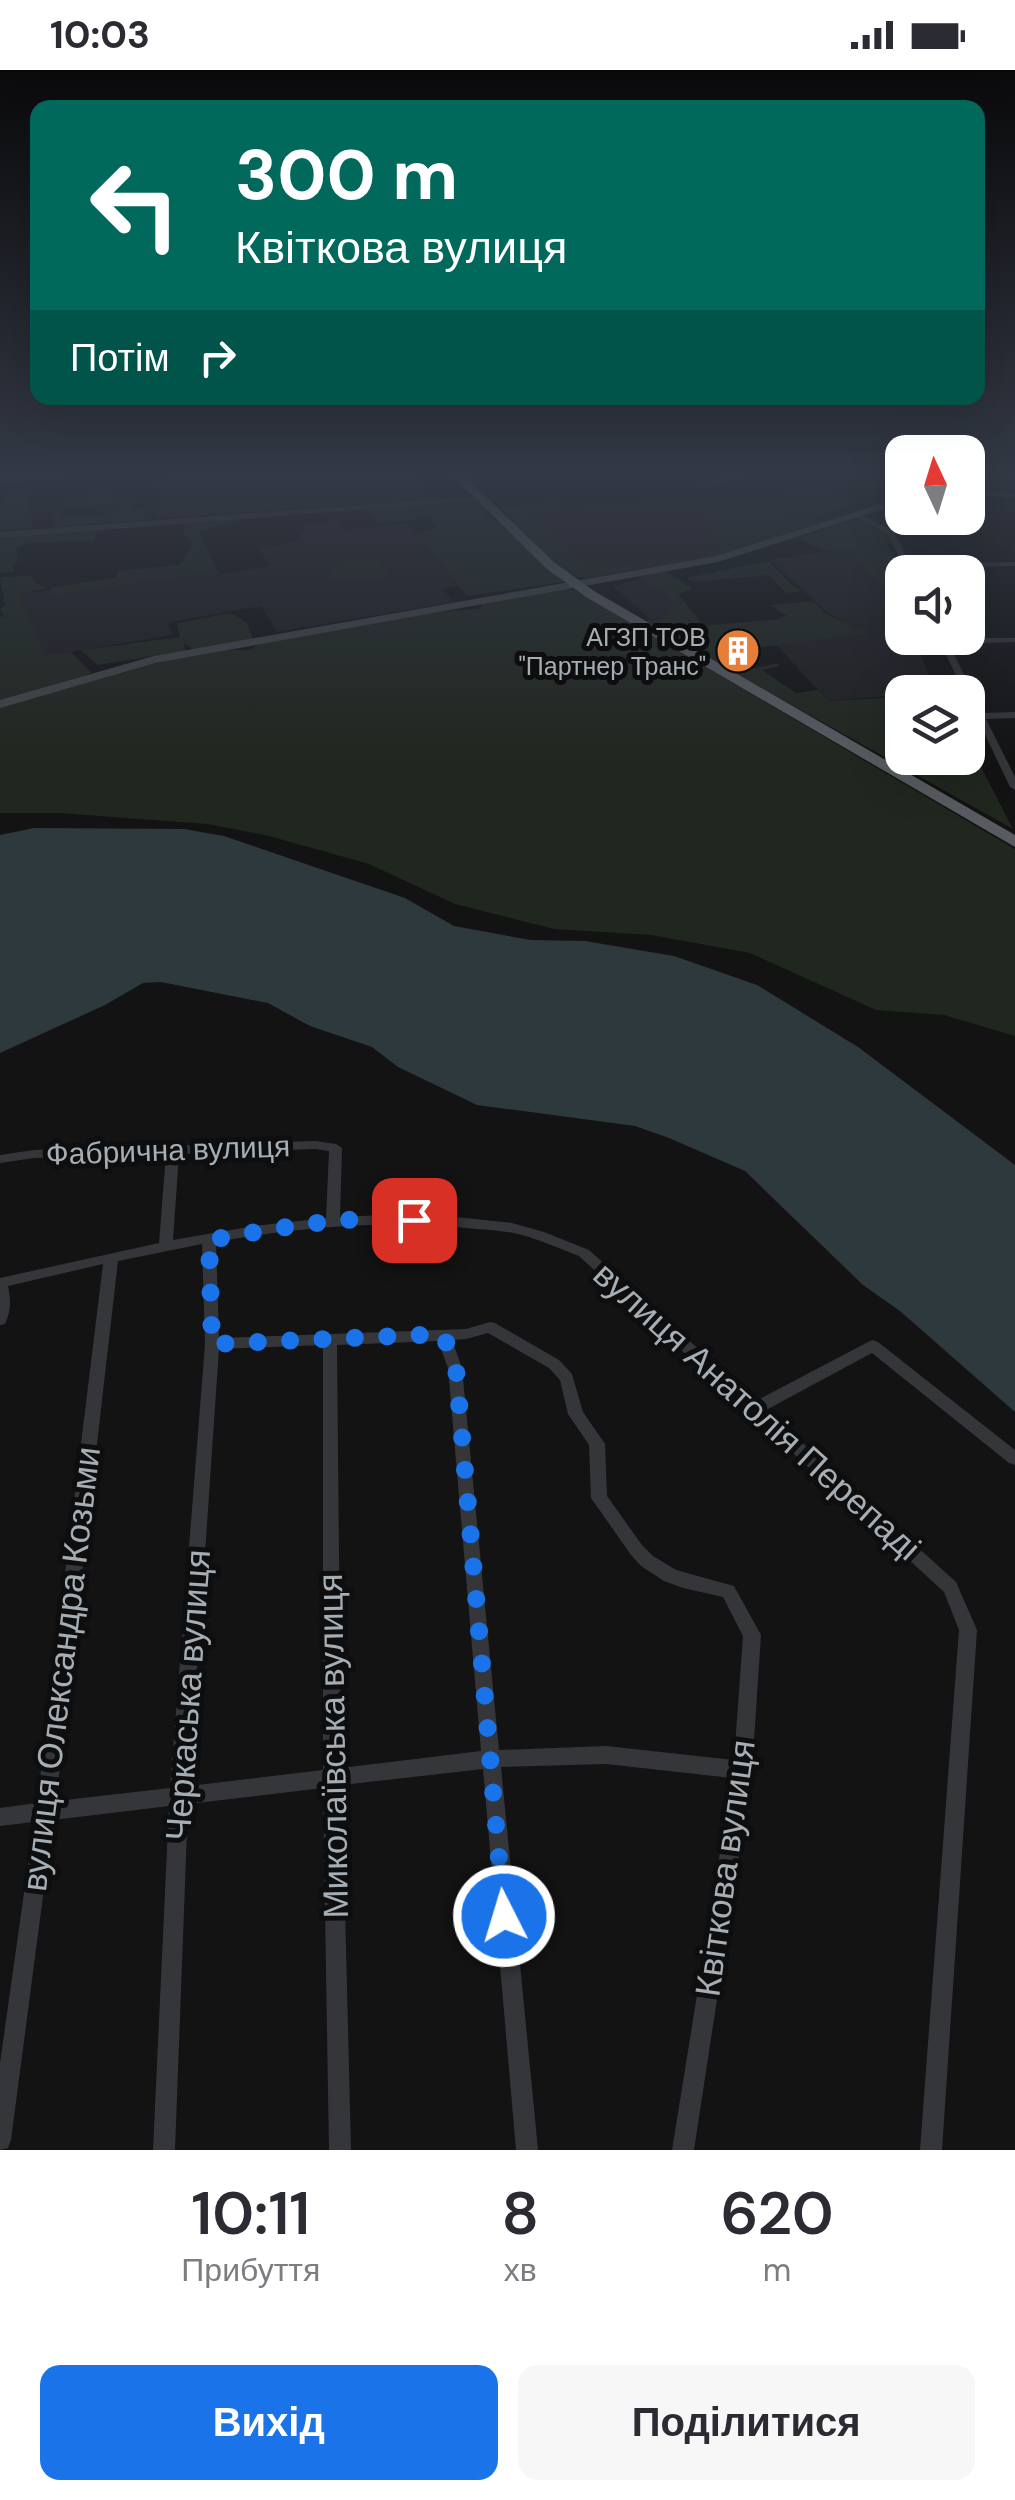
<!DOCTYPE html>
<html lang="uk">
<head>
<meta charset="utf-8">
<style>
  :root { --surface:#fff; --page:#f7f7f7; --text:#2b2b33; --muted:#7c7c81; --accent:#1a73e8 }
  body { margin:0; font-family:"DM Sans",sans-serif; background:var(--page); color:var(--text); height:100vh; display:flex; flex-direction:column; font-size:38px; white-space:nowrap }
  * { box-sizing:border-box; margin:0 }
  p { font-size:32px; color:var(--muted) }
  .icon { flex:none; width:55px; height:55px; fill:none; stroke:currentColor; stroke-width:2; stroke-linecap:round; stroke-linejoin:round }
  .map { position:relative; height:2080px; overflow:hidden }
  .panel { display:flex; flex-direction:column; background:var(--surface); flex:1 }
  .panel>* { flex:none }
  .banner { position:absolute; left:30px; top:30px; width:955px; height:305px; border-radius:20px; box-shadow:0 10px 40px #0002; background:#00695c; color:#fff; overflow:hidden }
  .needle { width:65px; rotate:356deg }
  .fabs { position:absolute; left:885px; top:365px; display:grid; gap:20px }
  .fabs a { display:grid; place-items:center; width:100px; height:100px; border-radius:20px; background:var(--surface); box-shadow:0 10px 40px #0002; font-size:50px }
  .pin { position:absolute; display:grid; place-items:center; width:85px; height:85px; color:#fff; margin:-42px; border-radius:20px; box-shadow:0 5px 15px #0006 }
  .me { position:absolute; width:110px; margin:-55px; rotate:355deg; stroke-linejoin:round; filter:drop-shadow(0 0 8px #0008) }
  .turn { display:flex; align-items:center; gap:35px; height:210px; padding:0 40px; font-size:45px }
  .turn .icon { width:130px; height:130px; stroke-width:2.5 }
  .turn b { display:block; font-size:70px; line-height:85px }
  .then { display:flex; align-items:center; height:95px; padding:0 40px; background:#0003; gap:20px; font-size:38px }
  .eta { display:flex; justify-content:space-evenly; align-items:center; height:170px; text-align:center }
  .eta b { font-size:60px; font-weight:600; line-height:70px }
  .cta { display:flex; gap:20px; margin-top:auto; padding:20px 40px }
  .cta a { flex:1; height:115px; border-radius:20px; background:var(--accent); color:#fff; font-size:40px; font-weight:600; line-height:115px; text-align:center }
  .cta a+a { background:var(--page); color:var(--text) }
  .status { display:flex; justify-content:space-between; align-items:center; height:70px; padding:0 50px; background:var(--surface); direction:ltr }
  .status svg { height:28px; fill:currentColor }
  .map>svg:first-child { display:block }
  .built { fill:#1f1f21 }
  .green { fill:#20271f }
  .water { fill:#2d393c }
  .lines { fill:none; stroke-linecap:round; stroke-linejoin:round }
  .minor { fill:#343639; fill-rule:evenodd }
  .tertiary { fill:#343639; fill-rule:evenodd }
  .secondary { fill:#424649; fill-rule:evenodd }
  .trunk { fill:#585c61; fill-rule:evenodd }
  .route { stroke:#1a73e8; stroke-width:18; stroke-dasharray:0 32.4 }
  .labels { text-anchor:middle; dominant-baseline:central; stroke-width:10; stroke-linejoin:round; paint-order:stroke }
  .far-poi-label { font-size:25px; fill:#a5aeb4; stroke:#0e0e0f; text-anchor:end }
  .street-label { font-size:30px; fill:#a5aeb4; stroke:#0e0e0f }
  .near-street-label { font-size:35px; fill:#a5aeb4; stroke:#0e0e0f }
</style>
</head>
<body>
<div class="status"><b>10:03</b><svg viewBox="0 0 49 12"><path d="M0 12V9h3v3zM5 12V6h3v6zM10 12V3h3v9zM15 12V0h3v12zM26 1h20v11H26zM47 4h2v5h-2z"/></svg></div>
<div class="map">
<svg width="1015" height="2080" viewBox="0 0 1015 2080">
  <rect width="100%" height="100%" fill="#131314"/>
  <path class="built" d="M198,404H417L430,429L165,448L154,409Z
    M819,415L857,434L798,452L755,428Z
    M694,430L723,480L690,489L586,495L526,440Z
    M338,451L344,460L406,453L458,516L442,519L454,532L277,562L261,536L176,551L168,555L173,565L46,586L17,524L205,503L208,506L270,496L260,480L301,470L299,463L305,459L303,454Z
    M851,478L902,545V568H915L934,622L828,631L775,573L866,563L828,543L770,490Z
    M641,509L665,519L673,533L657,556L645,550L650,549L612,516Z"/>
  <path class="green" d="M33,420L29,425L32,458L0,460V436L7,422Z
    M92,422L129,424L131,440L162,437L165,448H157L155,441L143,442L144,450L54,457L55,442L61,441L62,447L114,443V437L128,436L123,433L68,437L67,432H59L85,428Z
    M755,428L798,452L815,447L825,451L714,487L586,508C554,506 522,460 500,438L555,432L560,437L527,441L586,495L690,489L722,480L694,430Z
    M477,431L486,437L482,442L491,451L502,454L564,512L467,526L415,463L437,459L428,448L379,454L366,439Z
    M856,449L885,460L892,472L887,473L903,502L902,545L851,479L824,481L797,468Z
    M238,450L199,461L219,505L207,506L204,503L53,525L49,518L18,524L46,585L71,582L92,603L0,632V546L5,548L0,538L5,536L0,507L33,506L34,512L49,518L117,507V501L179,495L194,474L183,462L187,451Z
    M97,459L93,471L30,473L16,478L18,491L14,493V502L0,503V467Z
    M359,489L378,490L390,506L345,513L332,509L327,495Z
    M769,491L793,516L803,521L786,523L769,505L695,512L686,508Z
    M666,501L693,519L678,524L704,556L778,549L787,546L770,535L813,531L826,544L869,563L749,579L735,573L726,575L728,578L717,581L727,589L741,591L716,594L658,561L657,556L673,533L663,519L653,517L639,506Z
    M566,519L576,521L1015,779V966L944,945L876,940L750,883L651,865L554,859L455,834L369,794L269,766L208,754L59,743H0V637L134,597L225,580H252L257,574L439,542L479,539L484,534Z
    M231,543L247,553L253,569L195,581L184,573L185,581L97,595L81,580L180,567L177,553Z
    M777,593L780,596L762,600L796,623L818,620L828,631L902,627V688H968V672L1013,759L735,603Z"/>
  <path class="water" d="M34,758L184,759L224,766L405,828L454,856L530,870L585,871L674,886L757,915L858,977L1015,1095V1342L900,1241L863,1215L745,1101L669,1068L635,1056L477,1035L398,997L372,977L310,956L268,933L161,912L143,913L105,935L0,983V765Z"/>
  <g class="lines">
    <path class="minor" d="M56,404H78L75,406L0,412V408Z
      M739,404H748L701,418L698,416Z
      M968,421L1015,424V428L968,425Z
      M854,444H858L893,460L910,494L1015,492V496L913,498V502H907L887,463L854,446Z
      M938,568H1015V572L949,574L983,643L1015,642V648L986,649L1015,707V720L1010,717L968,629V622H964Z
      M315,1071L336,1074L342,1078L340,1147L383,1145L447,1146L512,1153L544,1162L589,1180L756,1331L868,1272L873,1270L878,1272L1015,1380V1395L1009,1393L872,1283L766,1340L956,1512L977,1560L942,2080H920L959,1560L944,1522L579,1186C560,1179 541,1170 522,1165C507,1161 491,1160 476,1159C389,1149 302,1157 216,1172L219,1268L466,1259L490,1252L495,1253L559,1290L572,1304L583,1342L605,1374L607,1426L642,1475L653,1486L676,1500L734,1516L761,1565L752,1700L694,2080H672L732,1708L606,1694L501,1697L538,2080H516L483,1699L342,1715L351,2080H329L323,1718L188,1734L175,2080H153L169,1736L53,1750L11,2070L8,2078L0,2080V1993L34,1752L0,1756V1738L37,1733L103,1194L8,1216C11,1230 11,1241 5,1254L0,1255V1208L159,1173L166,1084L34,1088L0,1093V1085L34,1080ZM315,1079L329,1081L326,1148L254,1156L173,1170L179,1084ZM202,1174L205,1274L170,1718L56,1731L118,1191ZM488,1263L549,1298L560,1310L568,1344L589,1375L591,1428L631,1485L641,1496L664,1511L683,1518L723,1527L743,1566L734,1690L606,1676L499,1680L462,1298L452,1270L466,1269ZM438,1271L448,1298L481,1681L341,1698L337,1275ZM323,1275V1700L189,1716L219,1279Z"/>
    <path class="tertiary" d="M481,426H484V430L0,468V462Z"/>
    <path class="secondary" d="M974,404H988L968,411V405Z
      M902,427V433L718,492L155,593L0,638V630L154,586L716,486Z"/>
    <path class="trunk" d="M451,404H462L555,493L594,521L1015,765V777L586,527L547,499Z"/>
  </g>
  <linearGradient id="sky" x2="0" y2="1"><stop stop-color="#0a0a0b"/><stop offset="0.58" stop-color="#333945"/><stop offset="1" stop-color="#333945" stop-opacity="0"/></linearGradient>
  <rect width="1015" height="695" fill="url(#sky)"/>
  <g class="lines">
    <path class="route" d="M414,1150C345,1144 277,1159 209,1170L212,1274L443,1264L456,1298L504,1846"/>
  </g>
  <defs>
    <symbol id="building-disc" viewBox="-11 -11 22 22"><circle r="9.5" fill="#e67e39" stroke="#0e0e0f"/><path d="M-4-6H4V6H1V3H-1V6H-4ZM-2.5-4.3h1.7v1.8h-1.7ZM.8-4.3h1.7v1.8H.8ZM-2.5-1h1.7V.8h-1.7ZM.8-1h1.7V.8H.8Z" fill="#fff"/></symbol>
  </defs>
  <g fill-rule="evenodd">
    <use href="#building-disc" x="713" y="556" width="50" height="50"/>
  </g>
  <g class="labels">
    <g class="far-poi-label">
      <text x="706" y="567">АГЗП ТОВ<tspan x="706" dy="29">"Партнер Транс"</tspan></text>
    </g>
    <g class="street-label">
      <text transform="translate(168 1080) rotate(-2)">Фабрична вулиця</text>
    </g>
    <g class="near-street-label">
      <text transform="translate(757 1341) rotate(42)">вулиця Анатолія Перепаді</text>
      <text transform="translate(61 1599) rotate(-83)">вулиця Олександра Козьми</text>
      <text transform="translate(188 1625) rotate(-86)">Черкаська вулиця</text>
      <text transform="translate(333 1676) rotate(-91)">Миколаївська вулиця</text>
      <text transform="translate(725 1798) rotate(-82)">Квіткова вулиця</text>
    </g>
  </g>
</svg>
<div class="fabs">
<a><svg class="needle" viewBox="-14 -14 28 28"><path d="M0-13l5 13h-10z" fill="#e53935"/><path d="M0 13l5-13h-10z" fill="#7c7c81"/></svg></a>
<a><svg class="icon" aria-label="sound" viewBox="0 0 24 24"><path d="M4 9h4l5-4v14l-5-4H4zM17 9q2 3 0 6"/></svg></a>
<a><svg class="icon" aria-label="layers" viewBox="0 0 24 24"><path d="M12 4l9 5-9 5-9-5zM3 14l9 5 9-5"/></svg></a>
</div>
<div class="pin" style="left:414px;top:1150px;background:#d93025"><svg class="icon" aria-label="arrive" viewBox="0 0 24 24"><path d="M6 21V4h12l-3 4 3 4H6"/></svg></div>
<svg class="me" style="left:504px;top:1846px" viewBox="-20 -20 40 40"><circle r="17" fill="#1a73e8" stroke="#fff" stroke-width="3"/><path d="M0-11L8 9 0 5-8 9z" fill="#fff"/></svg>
<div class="banner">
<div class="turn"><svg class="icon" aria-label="left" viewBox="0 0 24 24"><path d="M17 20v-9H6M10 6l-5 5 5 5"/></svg><div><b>300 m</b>Квіткова вулиця</div></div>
<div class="then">Потім<svg class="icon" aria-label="right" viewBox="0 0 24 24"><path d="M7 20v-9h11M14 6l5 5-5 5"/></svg></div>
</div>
</div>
<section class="panel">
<div class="eta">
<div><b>10:11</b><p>Прибуття</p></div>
<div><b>8</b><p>хв</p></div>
<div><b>620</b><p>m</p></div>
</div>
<div class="cta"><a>Вихід</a><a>Поділитися</a></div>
</section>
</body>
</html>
